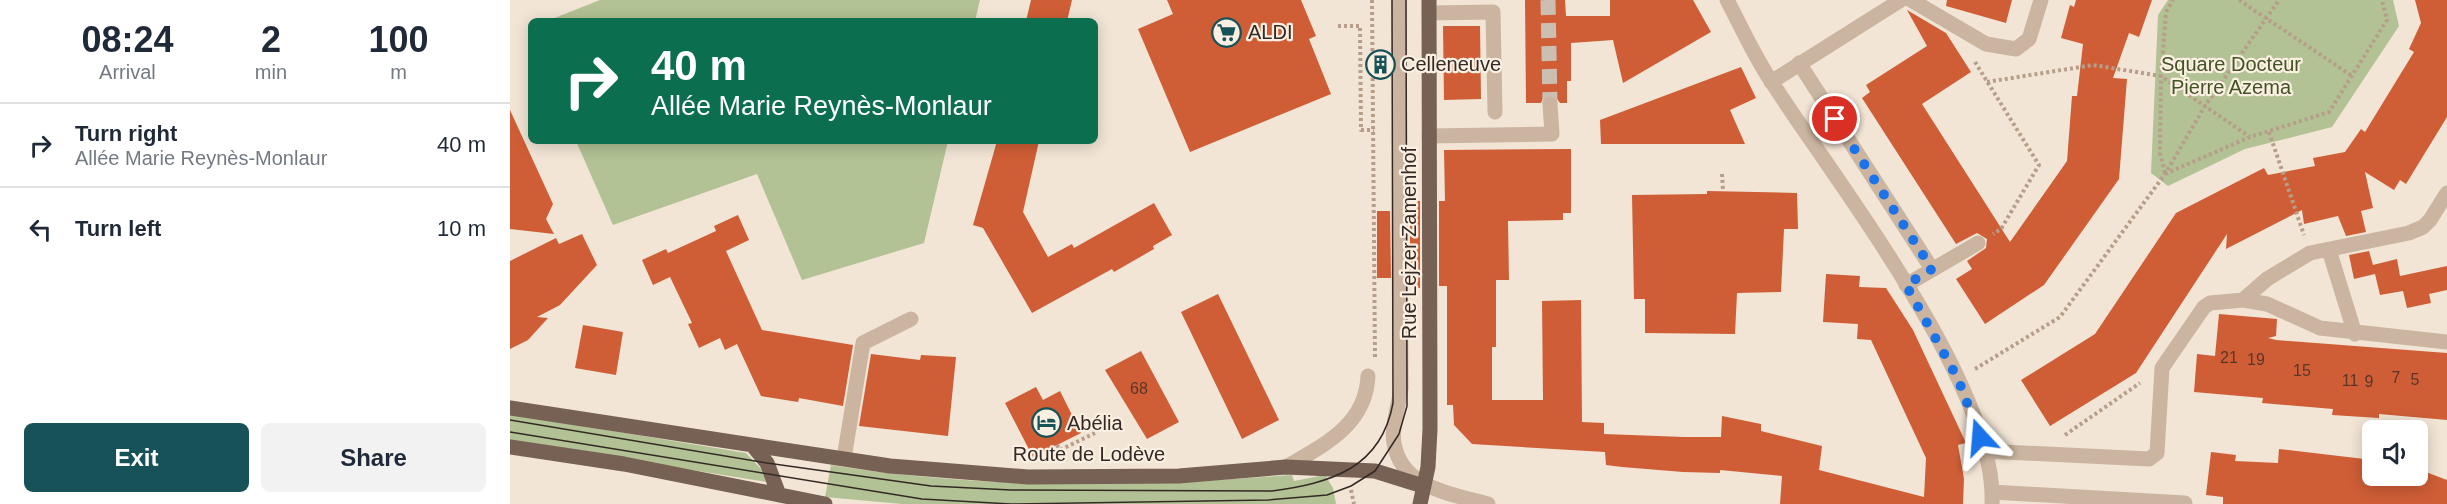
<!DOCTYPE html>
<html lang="en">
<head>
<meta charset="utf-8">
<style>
  :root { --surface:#fff; --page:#f2f2f3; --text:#1f2937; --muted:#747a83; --line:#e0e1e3; --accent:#175258 }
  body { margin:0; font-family:Helvetica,sans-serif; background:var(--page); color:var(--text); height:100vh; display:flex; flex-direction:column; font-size:22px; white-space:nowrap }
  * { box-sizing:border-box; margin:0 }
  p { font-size:20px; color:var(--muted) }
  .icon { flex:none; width:33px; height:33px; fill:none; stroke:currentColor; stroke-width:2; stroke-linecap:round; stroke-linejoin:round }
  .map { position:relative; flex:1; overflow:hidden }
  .panel { display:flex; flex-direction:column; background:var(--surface); width:510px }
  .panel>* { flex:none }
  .top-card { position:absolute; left:18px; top:18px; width:570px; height:126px; border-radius:9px; box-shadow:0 3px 15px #0003; background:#0b6e4f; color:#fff; overflow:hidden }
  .tools { position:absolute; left:1852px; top:420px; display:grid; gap:12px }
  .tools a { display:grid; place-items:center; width:66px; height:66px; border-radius:9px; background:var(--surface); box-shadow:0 3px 15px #0003; font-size:30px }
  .pin { position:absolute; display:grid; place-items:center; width:51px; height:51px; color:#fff; margin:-26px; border:3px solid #fff; border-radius:50%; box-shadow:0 2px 6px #0007 }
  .me { position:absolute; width:66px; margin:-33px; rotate:341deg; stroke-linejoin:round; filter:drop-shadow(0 0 4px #0008) }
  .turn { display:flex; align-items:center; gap:21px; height:126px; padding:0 24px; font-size:27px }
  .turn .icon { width:78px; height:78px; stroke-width:2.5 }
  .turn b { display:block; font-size:42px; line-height:51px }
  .eta { display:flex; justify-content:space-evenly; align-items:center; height:102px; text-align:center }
  .eta b { font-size:36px; font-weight:600; line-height:42px }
  .button { display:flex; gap:12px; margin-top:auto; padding:12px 24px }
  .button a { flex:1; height:69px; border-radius:9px; background:var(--accent); color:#fff; font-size:24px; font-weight:600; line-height:69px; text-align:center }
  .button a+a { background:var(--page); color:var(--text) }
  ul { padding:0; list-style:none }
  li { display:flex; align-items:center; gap:18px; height:84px; padding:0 24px; border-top:2px solid var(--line) }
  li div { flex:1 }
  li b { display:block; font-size:22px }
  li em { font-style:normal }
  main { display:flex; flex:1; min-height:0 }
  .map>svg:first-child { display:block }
  .green { fill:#b2c294 }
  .building { fill:#cf5e36 }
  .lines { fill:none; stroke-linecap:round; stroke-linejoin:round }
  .minor-tunnel { stroke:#ccbfb2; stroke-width:15; stroke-dasharray:15 8; stroke-linecap:butt }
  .path { stroke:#b69e8b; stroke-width:4; stroke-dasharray:3 3; stroke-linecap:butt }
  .minor { stroke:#cbb5a0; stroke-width:15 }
  .major { stroke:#776054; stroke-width:15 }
  .tram { stroke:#342924; stroke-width:1.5 }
  .route { stroke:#1a73e8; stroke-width:10; stroke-dasharray:0 18 }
  .labels { text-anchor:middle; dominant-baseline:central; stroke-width:4.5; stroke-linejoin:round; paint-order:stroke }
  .number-label { font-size:16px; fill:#5b3628 }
  .poi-label { font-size:20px; fill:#342924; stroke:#faefe1; text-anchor:start }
  .park-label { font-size:20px; fill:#425426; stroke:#faefe1 }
  .street-label { font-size:20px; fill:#342924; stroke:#faefe1 }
</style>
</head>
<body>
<main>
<section class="panel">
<div class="eta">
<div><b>08:24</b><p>Arrival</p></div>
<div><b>2</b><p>min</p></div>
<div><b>100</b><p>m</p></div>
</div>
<ul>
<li><svg class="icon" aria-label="right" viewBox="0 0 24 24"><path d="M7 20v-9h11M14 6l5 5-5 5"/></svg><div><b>Turn right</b><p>Allée Marie Reynès-Monlaur</p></div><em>40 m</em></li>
<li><svg class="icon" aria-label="left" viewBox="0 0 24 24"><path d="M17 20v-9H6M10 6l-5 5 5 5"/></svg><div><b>Turn left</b></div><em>10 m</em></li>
</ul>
<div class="button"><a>Exit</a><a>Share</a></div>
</section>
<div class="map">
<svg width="1937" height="504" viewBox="0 0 1937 504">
  <rect width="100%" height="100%" fill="#f2e5d5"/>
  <path class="green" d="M90,0H470L465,21H37Z
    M1658,0H1883L1889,26L1822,127L1735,149L1658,186L1641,173L1648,15Z
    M66,141H438L414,243L292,280L247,174L103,225Z
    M0,414L236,453L251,469L257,482L0,441Z
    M321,465C474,490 628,486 782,475L784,481L815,475L823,488L826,504H392L315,497Z"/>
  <path class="building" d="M521,0H562L557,21H516Z
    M657,0H791L806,36L799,39L821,94L680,152L628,29L663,14Z
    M1015,0H1055L1056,16H1100V0H1183L1201,32L1113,83L1103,40L1061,43V81H1057V103H1050L1045,96L1040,94L1034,96L1031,103H1016Z
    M1437,0H1502L1496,23L1436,6Z
    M1566,0H1642L1629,37L1619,33L1603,78L1617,79L1609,179L1534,285L1475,324L1446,279L1462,269L1457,261L1476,248L1477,239L1467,233L1446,244L1352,98L1360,92L1356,85L1417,46L1397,10L1436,33L1461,72L1412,104L1500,242L1557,161L1562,96H1567L1573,44L1551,38L1560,5L1564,7Z
    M1905,0H1937V117L1896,184L1890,180L1884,190L1855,172L1863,208L1851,211L1856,232L1836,236L1828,216L1794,224L1792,210L1716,249L1717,234L1626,373L1540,426L1511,380L1585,334L1666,213L1754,168L1758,175L1805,166L1803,158L1835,152L1851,129L1855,132L1904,52L1899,49L1911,23Z
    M933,26H970L971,99L934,100Z
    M1231,67L1246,98L1220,110L1235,144H1091L1090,120Z
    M0,110L43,204L36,219L44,234L0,229Z
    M487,141H529L513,212L538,257L562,244L564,248L644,203L662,235L643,246L644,249L604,272L602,269L522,313L473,228L463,225Z
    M1061,149V213H1053V220L998,221L999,280H986V347H982V400H1033L1032,301L1071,300L1072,422L1094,423V434L1174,437H1211L1212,416L1251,424V431L1312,446L1309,470L1414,497L1416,458L1361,340L1347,339L1348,324L1313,322L1316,274L1350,276L1349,287L1376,288L1387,305L1403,330L1456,443L1448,445L1454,479L1453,504H1413V498V504H1270L1272,476L1210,470V473L1173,472L1112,467L1096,465L1095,452L962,444L944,425L943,405H937V286H929V201H935L934,150Z
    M1197,191L1287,193L1288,229H1274L1271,292L1227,293L1225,334L1135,333V299H1124L1122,195L1197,194Z
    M906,201H910V288H906V278H900V211H906Z
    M867,211H880L881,278H867Z
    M228,215L239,240L216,251L252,330L343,345L333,406L289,398L288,402L251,396L227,344L215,350L210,338L189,348L178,324L182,323L160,277L143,285L132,260L156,249L158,253L206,231L204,226Z
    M72,234L87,265L50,305L27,317L38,318L18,340L0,349V261L46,238L49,244Z
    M1859,251L1863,265L1887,259L1890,276L1937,266V290L1919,294L1921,303L1897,308L1893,291L1870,295L1865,274L1844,279L1839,255Z
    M708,294L769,420L732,439L671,312Z
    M1709,314L1767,319L1766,336L1758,338L1766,340L1937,353V420L1869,414V418L1822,415L1823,409L1752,403L1753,398L1684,392L1687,354L1705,356Z
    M73,325L113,332L106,375L65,368Z
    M631,351L669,422L637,439L595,370Z
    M361,354L410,360L411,355L446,357L438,436L349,426Z
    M526,387L533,400L550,391L571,433L523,457L495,403Z
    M1769,449L1863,460V476H1908V469L1937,480V504H1713V497L1696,495L1701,452L1726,455L1725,461L1768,463Z"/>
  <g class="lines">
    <path class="minor-tunnel" d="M1038,0L1040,104"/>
    <path class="path" d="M862,0L865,359
      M1729,0L1842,76
      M828,26H850L851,130H864
      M1465,62L1529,165L1491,229L1483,234
      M1477,82L1583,65L1651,76L1740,137
      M1759,132L1794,235
      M1655,173L1650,153L1651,76L1656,12L1663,0
      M1212,174L1213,191
      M1655,174L1740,137L1819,112L1877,20L1872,0
      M1465,369L1550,317L1655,174L1695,106L1769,0
      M1555,435L1630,383
      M547,445L550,450L585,433
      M841,490L844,504"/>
    <path class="minor" d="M889,0L891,388C889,405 881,426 884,443C891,488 942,494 978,504
      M1217,0C1232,28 1245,58 1263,84C1327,183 1487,387 1482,504
      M1401,0L1476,44L1506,49L1519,39L1531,0
      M919,13L983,12L985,112
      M1289,63L1422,269
      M1261,82L1391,0
      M919,136L1042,134L1040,104
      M1819,250L1845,334
      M1396,285L1468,243
      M1733,300L1757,279L1800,253L1899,233L1913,227L1920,220L1937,193
      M1474,451L1639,459L1647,453L1652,368L1694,307L1700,303L1733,300L1757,304L1810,328L1937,342
      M334,458L353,343L401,319
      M776,467C814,445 856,425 858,376
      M1482,492L1675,503"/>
    <path class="major" d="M0,408L380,466L455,472L518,477L669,476L776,467L865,471L913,486
      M243,446L257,463L269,495
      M0,447L114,464L315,504
      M910,504L918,467L920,429L919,0"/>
    <path class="tram" d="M0,420L257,463L421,486L501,490L762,491C820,483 871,469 883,403L882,0
      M0,432L412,499L501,504L758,500L817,495L841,486L865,471L889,434L897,406L896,0"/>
  </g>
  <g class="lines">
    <path class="route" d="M1325,119L1422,269L1396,285L1448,379L1470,437"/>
  </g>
  <defs>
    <symbol id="supermarket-ring" viewBox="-11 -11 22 22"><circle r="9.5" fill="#faefe1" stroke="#175258" stroke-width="1.5"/><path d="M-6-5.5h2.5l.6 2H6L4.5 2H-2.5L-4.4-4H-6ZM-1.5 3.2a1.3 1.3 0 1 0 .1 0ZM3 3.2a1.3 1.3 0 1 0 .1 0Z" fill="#175258"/></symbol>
    <symbol id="building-ring" viewBox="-11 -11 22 22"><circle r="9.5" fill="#faefe1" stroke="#175258" stroke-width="1.5"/><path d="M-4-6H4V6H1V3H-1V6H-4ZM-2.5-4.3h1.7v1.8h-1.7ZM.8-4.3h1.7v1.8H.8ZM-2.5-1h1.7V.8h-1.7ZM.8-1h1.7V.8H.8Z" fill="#175258"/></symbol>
    <symbol id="hotel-ring" viewBox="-11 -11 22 22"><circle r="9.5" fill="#faefe1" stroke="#175258" stroke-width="1.5"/><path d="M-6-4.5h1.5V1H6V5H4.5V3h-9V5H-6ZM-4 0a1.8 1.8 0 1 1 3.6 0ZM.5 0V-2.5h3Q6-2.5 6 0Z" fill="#175258"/></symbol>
  </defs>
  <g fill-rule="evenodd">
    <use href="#supermarket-ring" x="700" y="16" width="33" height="33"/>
    <use href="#building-ring" x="854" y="48" width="33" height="33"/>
    <use href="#hotel-ring" x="520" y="406" width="33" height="33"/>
  </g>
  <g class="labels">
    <g class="number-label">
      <text x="1719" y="357">21</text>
      <text x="1746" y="359">19</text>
      <text x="1792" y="370">15</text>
      <text x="1886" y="377">7</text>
      <text x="1905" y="379">5</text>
      <text x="1840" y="380">11</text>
      <text x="1859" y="381">9</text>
      <text x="629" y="388">68</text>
    </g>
    <g class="poi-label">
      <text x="738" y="32">ALDI</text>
      <text x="891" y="64">Celleneuve</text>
      <text x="557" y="423">Abélia</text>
    </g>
    <g class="park-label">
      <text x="1721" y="64">Square Docteur<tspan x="1721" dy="23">Pierre Azema</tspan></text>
    </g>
    <g class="street-label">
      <text transform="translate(899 243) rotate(-90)">Rue Lejzer Zamenhof</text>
      <text x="579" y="454">Route de Lodève</text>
    </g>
  </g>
</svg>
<div class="tools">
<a><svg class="icon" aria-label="sound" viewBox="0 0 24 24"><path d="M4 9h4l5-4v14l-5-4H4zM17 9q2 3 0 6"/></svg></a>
</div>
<div class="pin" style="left:1325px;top:119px;background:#d93025"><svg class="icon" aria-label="arrive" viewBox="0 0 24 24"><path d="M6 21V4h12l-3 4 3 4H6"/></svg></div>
<svg class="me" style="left:1470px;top:437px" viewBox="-20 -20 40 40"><path d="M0-17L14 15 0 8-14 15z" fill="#1a73e8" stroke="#fff" stroke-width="4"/></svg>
<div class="top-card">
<div class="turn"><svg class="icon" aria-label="right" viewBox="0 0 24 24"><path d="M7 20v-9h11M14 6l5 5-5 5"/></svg><div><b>40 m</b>Allée Marie Reynès-Monlaur</div></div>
</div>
</div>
</main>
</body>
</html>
